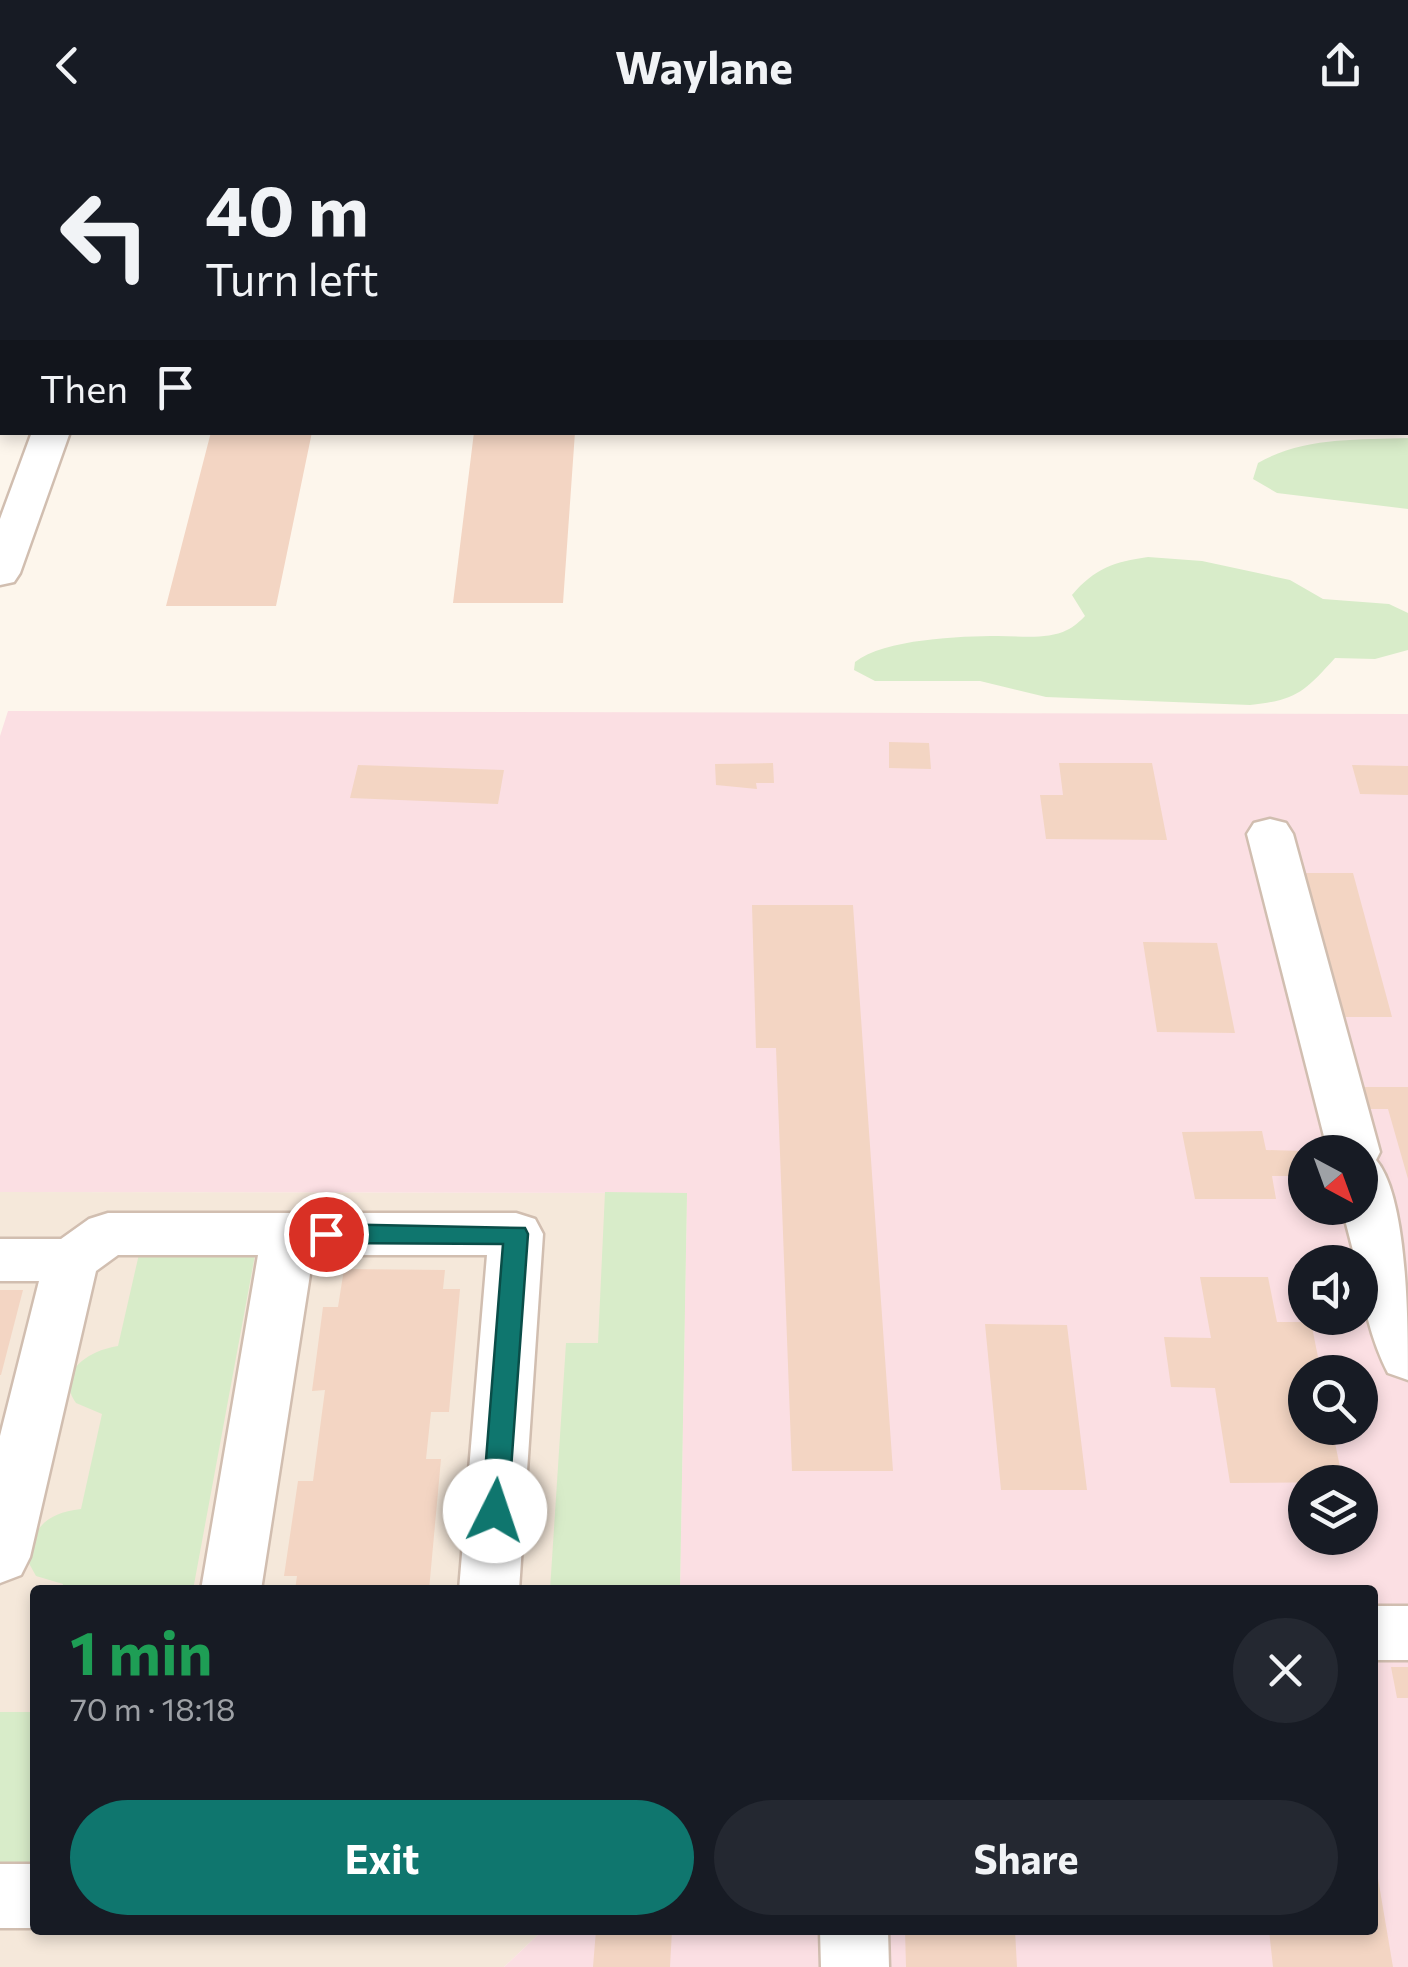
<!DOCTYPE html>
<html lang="en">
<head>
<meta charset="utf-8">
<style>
  :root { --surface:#171b24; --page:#242831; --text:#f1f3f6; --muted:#9ea1a6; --accent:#0f766e }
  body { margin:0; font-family:Commissioner,sans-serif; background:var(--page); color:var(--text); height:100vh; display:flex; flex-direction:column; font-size:38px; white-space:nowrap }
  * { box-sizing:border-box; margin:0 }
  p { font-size:32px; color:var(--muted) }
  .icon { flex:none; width:55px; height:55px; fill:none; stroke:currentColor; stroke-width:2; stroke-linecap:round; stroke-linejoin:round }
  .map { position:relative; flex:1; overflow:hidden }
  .side { position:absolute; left:30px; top:1455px; width:1348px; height:350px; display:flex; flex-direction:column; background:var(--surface); border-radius:10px; box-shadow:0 5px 15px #0003 }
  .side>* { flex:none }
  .hud { position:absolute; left:0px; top:0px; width:1410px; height:305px; box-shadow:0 5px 15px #0003; background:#171b24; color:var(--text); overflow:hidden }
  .needle { width:65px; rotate:139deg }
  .buttons { position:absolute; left:1288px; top:1005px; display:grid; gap:20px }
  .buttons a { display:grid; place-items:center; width:90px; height:90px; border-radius:50%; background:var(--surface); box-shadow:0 5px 15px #0003; font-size:50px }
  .pin { position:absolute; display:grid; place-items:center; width:85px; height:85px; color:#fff; margin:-42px; border:5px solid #fff; border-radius:50%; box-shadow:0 2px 10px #0007 }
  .me { position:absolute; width:110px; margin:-55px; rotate:4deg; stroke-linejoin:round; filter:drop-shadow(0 0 8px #0008) }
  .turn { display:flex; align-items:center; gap:35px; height:210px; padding:0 40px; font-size:45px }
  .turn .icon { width:130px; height:130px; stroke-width:2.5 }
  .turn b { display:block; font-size:70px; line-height:85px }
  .then { display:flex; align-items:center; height:95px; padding:0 40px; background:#0003; gap:20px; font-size:38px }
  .round { display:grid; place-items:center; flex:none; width:105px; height:105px; border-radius:52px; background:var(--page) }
  .headline { display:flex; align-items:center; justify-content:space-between; height:170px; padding:0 40px }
  h1 { font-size:60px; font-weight:700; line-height:75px; color:#1e9e55 }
  .primary-button { display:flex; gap:20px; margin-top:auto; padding:20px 40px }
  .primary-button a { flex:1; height:115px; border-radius:60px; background:var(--accent); color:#fff; font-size:40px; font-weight:700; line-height:115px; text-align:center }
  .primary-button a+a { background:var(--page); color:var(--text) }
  header { display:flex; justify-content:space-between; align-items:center; height:130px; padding:0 40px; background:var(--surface); font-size:45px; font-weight:700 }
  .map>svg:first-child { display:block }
  .residential { fill:#f5e8da }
  .medical { fill:#fbdfe3; fill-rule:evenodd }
  .green { fill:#d8ecc9 }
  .building { fill:#f3d5c3 }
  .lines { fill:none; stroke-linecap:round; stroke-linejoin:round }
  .minor-casing { stroke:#d1beb0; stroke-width:5 }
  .minor { fill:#fff; fill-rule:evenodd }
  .route { fill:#0f766e; stroke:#0a4d48; stroke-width:2.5 }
</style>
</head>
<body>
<header><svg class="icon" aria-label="back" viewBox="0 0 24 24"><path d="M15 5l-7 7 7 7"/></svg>Waylane<svg class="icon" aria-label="share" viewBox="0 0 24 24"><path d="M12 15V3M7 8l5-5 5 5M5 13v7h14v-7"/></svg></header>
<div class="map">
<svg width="1408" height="1837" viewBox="0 0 1408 1837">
  <rect width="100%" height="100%" fill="#fdf6ec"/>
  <path class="residential" d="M0,1062L687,1063L680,1460H35V1800H543L504,1837H0Z"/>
  <path class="medical" d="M8,581L1408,584V1837H504L543,1800H1372V1460H680L687,1063L0,1062V606ZM1305,1022H1360V1078H1305ZM1305,1132H1360V1188H1305ZM1305,1242H1360V1298H1305ZM1305,1352H1360V1408H1305Z"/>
  <path class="green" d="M1408,308V379L1277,363L1253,349L1258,333C1303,307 1356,310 1408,308Z
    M1148,427L1202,431L1290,450L1323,469L1389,474L1408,483V520L1375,529L1335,528C1304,562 1297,570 1250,575L1046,567L980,551H875L854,540L855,532C884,509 961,506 998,506C1020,506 1047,510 1067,500C1074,497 1080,491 1085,486L1072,465C1095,438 1114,432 1148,427Z
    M605,1062L687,1063L680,1460H550L566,1213H598Z
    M139,1124L255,1125L193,1460H62L63,1454L36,1446L25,1426C36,1395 48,1383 81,1379L102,1284L76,1273C54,1242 90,1220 118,1216Z
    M0,1582H35V1737H0Z"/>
  <path class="building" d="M211,302H312L276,476H166Z
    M474,302H575L563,473H453Z
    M889,612L929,613L931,639L889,638Z
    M773,633L774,653H756L757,659L716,655L715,634Z
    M1059,633H1152L1167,710L1046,709L1040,665H1063Z
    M358,635L504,640L498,674L350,668Z
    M1352,635L1408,636V665L1360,664Z
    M1303,743H1353L1392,887H1339Z
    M752,775H853L893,1341H792L776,918H756Z
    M1143,812L1217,813L1235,903L1157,902Z
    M1361,957H1408V1049L1388,979H1367Z
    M1262,1001L1266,1020L1302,1021L1305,1046H1272L1276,1069H1195L1182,1002Z
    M344,1139L445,1140L443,1159H460L449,1282H431L426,1329H441L429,1460H295L297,1446H284L298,1351H313L325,1260L312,1261L323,1177H338Z
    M1200,1147H1268L1277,1192H1311L1321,1242H1305V1298H1332L1343,1352L1230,1353L1215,1258L1171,1257L1164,1207L1211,1208Z
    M0,1160H23L1,1245H0Z
    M985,1194L1067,1195L1087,1360H1001Z
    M1391,1537H1408V1568H1397Z
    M1372,1713L1393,1837H1273L1269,1800H1372Z
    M596,1800H672L670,1837H593Z
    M905,1800H1015L1017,1837H906Z"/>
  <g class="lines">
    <defs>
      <path id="minor" d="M390,0H422V2H391Z
        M0,119H2V139H0Z
        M32,302H70L20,443L14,452L0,455V389Z
        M1270,689L1286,693L1293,704L1380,1022L1376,1030C1408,1067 1408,1197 1408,1250L1388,1243C1372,1212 1360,1168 1360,1132H1356L1342,1078H1360V1022H1328L1247,704L1254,693Z
        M108,1083H516L535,1089L543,1104L519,1460H459L487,1125H313L261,1460H201L258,1125H118L96,1141L30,1427L21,1445L0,1453V1306L39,1151H0V1109H61L89,1089Z
        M1372,1476H1408V1530H1372Z
        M0,1734H35V1798H0Z
        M820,1800H888L889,1837H821Z"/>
    </defs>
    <use href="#minor" class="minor-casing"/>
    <use href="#minor" class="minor"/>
  </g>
  <path class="route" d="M326,1094L525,1098L528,1104L508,1381L505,1389L495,1392L485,1389L482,1381L503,1114L326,1113L318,1110L314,1104L318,1097Z"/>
</svg>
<div class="buttons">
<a><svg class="needle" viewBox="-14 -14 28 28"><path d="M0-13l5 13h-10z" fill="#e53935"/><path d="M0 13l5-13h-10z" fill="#9ea1a6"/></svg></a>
<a><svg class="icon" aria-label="sound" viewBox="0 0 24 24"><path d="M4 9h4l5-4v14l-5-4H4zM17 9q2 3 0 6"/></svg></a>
<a><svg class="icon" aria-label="search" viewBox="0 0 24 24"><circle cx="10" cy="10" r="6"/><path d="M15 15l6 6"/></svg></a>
<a><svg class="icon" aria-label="layers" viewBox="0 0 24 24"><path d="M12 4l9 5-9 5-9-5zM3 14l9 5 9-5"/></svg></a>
</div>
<div class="pin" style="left:326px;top:1104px;background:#d93025"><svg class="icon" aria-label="arrive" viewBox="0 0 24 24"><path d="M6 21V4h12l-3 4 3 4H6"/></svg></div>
<svg class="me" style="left:495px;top:1381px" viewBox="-20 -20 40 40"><circle r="19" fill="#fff"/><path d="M0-13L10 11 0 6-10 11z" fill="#0f766e"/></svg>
<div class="hud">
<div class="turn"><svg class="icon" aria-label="left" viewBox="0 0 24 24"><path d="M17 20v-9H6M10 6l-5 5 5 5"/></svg><div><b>40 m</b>Turn left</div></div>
<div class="then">Then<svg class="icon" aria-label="arrive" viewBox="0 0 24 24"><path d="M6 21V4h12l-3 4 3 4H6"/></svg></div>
</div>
<section class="side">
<div class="headline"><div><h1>1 min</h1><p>70 m · 18:18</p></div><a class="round"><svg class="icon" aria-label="close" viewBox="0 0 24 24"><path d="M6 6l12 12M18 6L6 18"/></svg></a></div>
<div class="primary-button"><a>Exit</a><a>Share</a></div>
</section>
</div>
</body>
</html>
